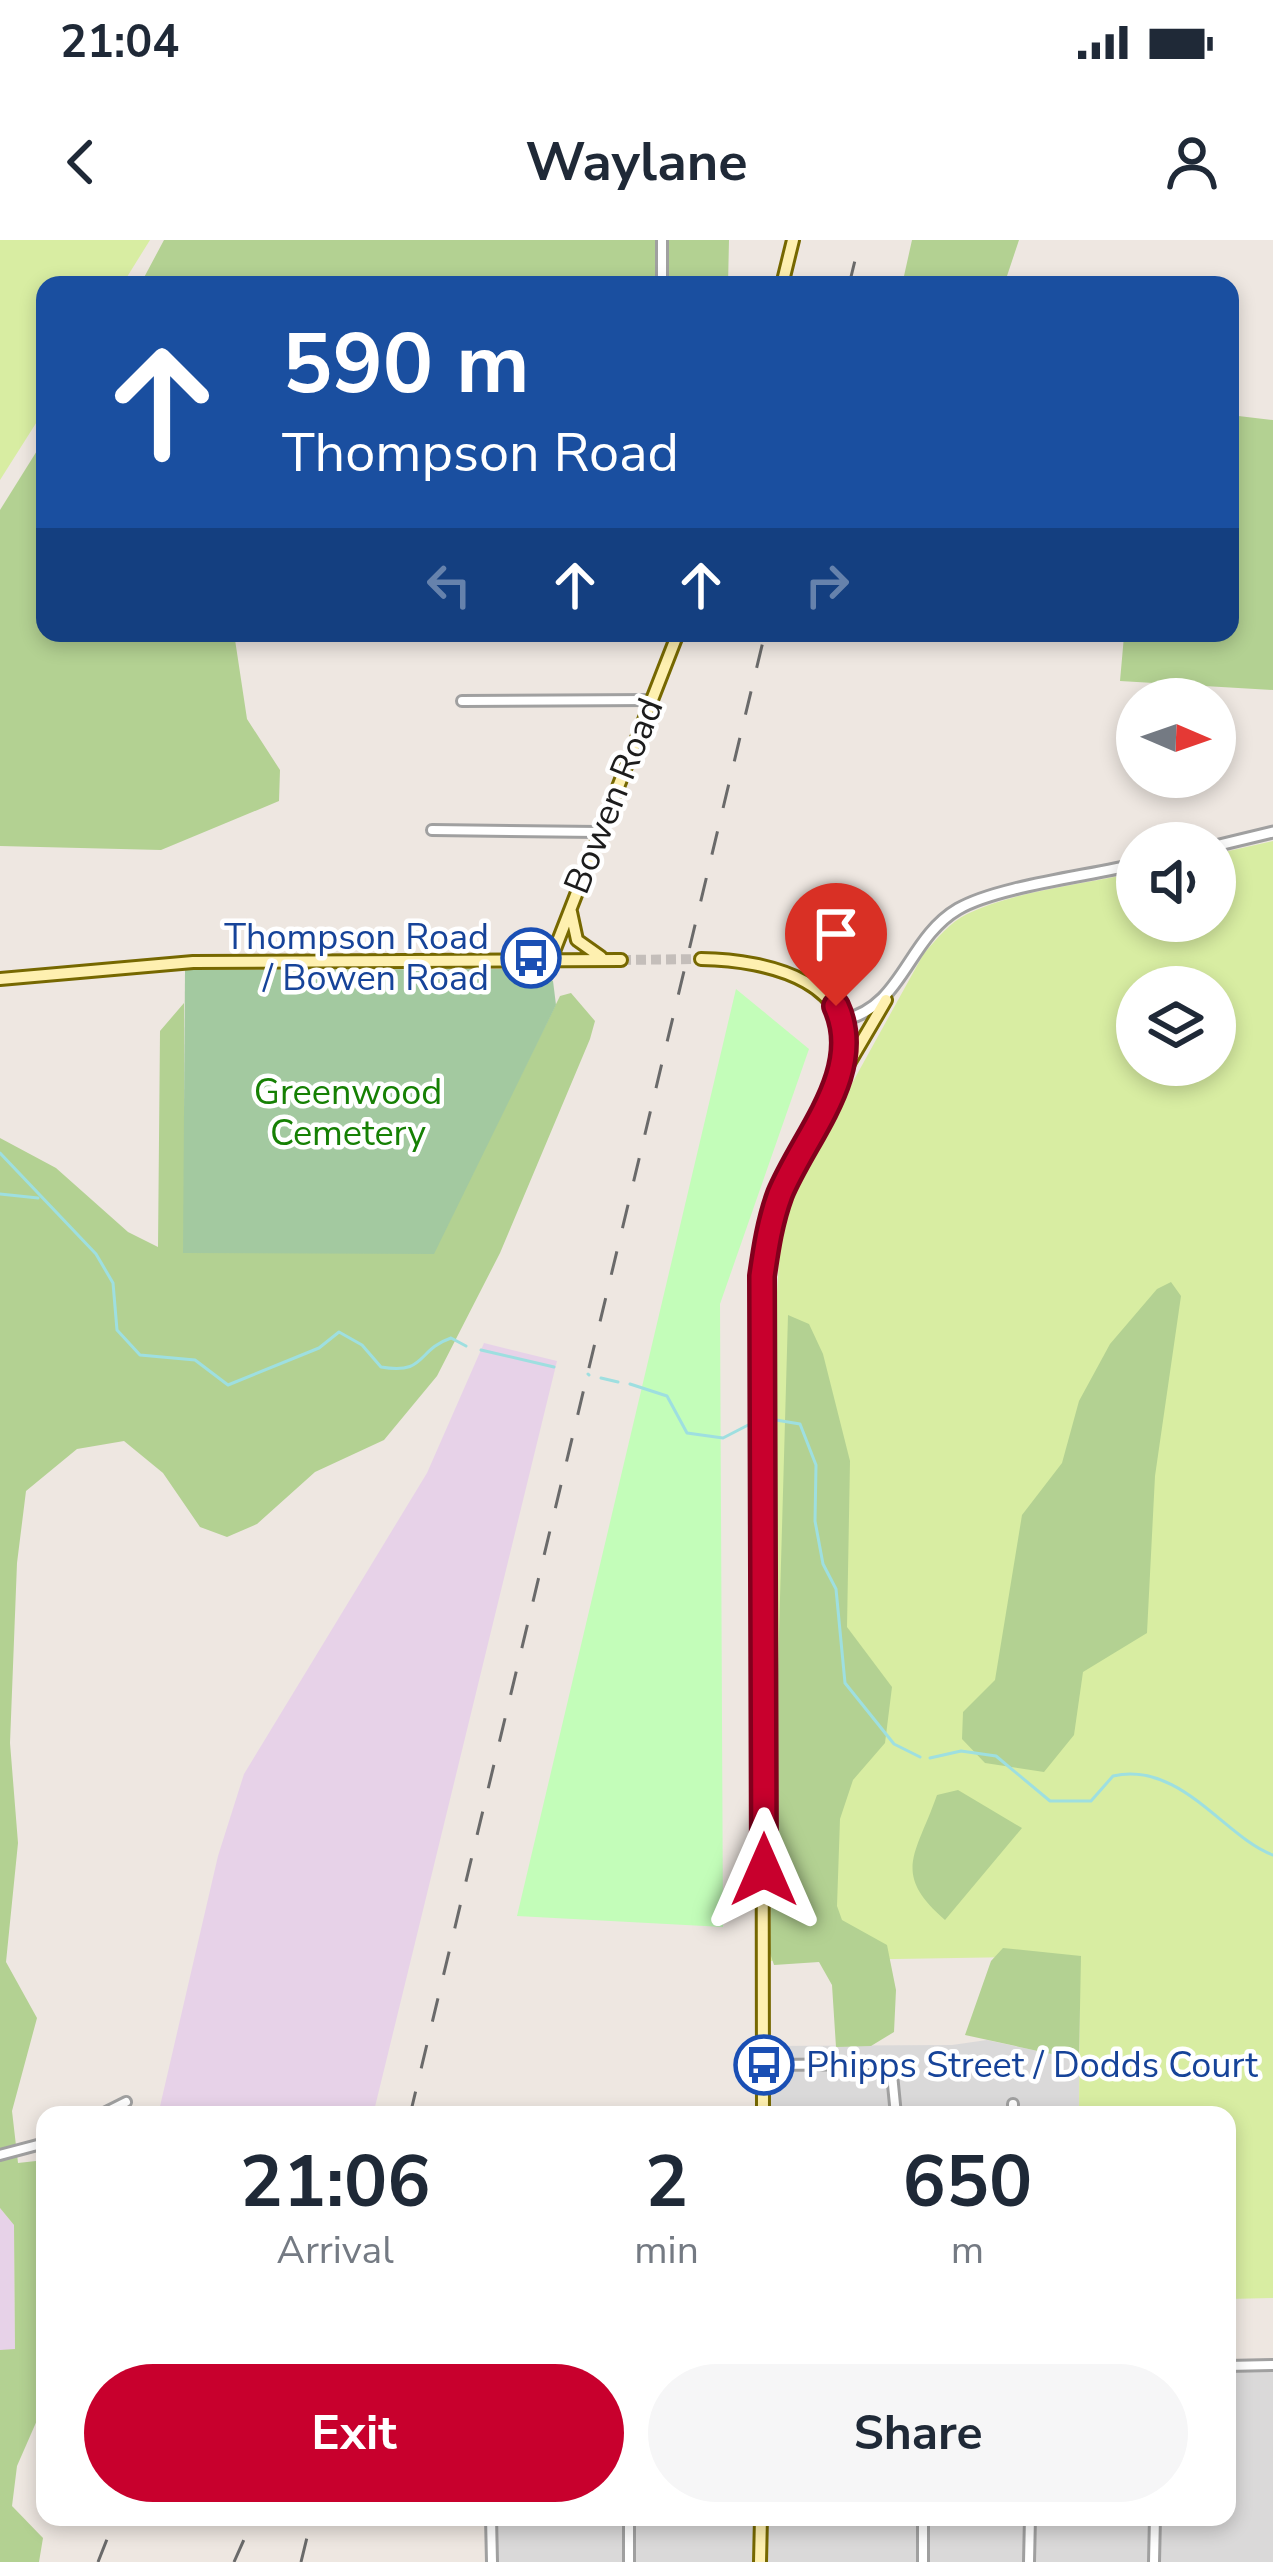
<!DOCTYPE html>
<html lang="en">
<head>
<meta charset="utf-8">
<style>
  :root { --surface:#fff; --page:#f6f6f7; --text:#1f2937; --muted:#747a83; --accent:#c8002d }
  body { margin:0; font-family:"Nunito Sans",sans-serif; background:var(--page); color:var(--text); height:100vh; display:flex; flex-direction:column; font-size:45px; white-space:nowrap }
  * { box-sizing:border-box; margin:0 }
  p { font-size:39px; color:var(--muted) }
  .icon { flex:none; width:66px; height:66px; fill:none; stroke:currentColor; stroke-width:2; stroke-linecap:round; stroke-linejoin:round }
  .map { position:relative; flex:1; overflow:hidden }
  .drawer { position:absolute; left:36px; top:1866px; width:1200px; height:420px; display:flex; flex-direction:column; background:var(--surface); border-radius:24px; box-shadow:0 6px 18px #0003 }
  .drawer>* { flex:none }
  .top-card { position:absolute; left:36px; top:36px; width:1203px; height:366px; border-radius:24px; box-shadow:0 6px 18px #0003; background:#1a4fa0; color:#fff; overflow:hidden }
  .needle { width:78px; rotate:92deg }
  .controls { position:absolute; left:1116px; top:438px; display:grid; gap:24px }
  .controls a { display:grid; place-items:center; width:120px; height:120px; border-radius:50%; background:var(--surface); box-shadow:0 6px 18px #0003; font-size:60px }
  .pin { position:absolute; display:grid; place-items:center; width:102px; height:102px; color:#fff; margin:-123px -51px; border-radius:50% 50% 50% 0; rotate:-45deg; box-shadow:0 0 12px #0007 }
  .pin .icon { rotate:45deg }
  .me { position:absolute; width:132px; margin:-66px; rotate:0deg; stroke-linejoin:round; filter:drop-shadow(0 0 9px #0008) }
  .turn { display:flex; align-items:center; gap:42px; height:252px; padding:0 48px; font-size:54px }
  .turn .icon { width:156px; height:156px; stroke-width:2.5 }
  .turn b { display:block; font-size:84px; line-height:102px }
  .lanes { display:flex; align-items:center; height:114px; padding:0 48px; background:#0003; justify-content:center; gap:60px; direction:ltr }
  .lanes .off { opacity:.35 }
  .eta { display:flex; justify-content:space-evenly; align-items:center; height:204px; text-align:center }
  .eta b { font-size:72px; font-weight:700; line-height:84px }
  .button { display:flex; gap:24px; margin-top:auto; padding:24px 48px }
  .button a { flex:1; height:138px; border-radius:72px; background:var(--accent); color:#fff; font-size:48px; font-weight:700; line-height:138px; text-align:center }
  .button a+a { background:var(--page); color:var(--text) }
  .status { display:flex; justify-content:space-between; align-items:center; height:84px; padding:0 60px; background:var(--surface); direction:ltr }
  .status svg { height:33px; fill:currentColor }
  header { display:flex; justify-content:space-between; align-items:center; height:156px; padding:0 48px; background:var(--surface); font-size:54px; font-weight:700 }
  .map>svg:first-child { display:block }
  .residential { fill:#dad9d9 }
  .industrial { fill:#e7d2e8 }
  .grass { fill:#d8eda2; fill-rule:evenodd }
  .forest { fill:#b3d192 }
  .cemetery { fill:#a3c9a0 }
  .park { fill:#c3fdb9 }
  .lines { fill:none; stroke-linecap:round; stroke-linejoin:round }
  .stream { stroke:#9edfe0; stroke-width:3 }
  .secondary-tunnel { stroke:#c4beba; stroke-width:10; stroke-dasharray:10 5; stroke-linecap:butt }
  .minor-casing { stroke:#a0a0a0; stroke-width:14 }
  .tertiary-casing { stroke:#a0a0a0; stroke-width:15 }
  .secondary-casing { stroke:#766800; stroke-width:16 }
  .minor { stroke:#fff; stroke-width:8 }
  .tertiary { stroke:#fff; stroke-width:9 }
  .secondary { stroke:#fef0b0; stroke-width:10 }
  .rail { stroke:#6a6a6a; stroke-width:3; stroke-dasharray:24 24; stroke-linecap:butt }
  .route-casing { stroke:#82001d; stroke-width:30 }
  .route { stroke:#c8002d; stroke-width:21 }
  .labels { text-anchor:middle; dominant-baseline:central; stroke-width:9; stroke-linejoin:round; paint-order:stroke }
  .street-label { font-size:36px; fill:#1c1c1c; stroke:#fff }
  .transit-label { font-size:36px; fill:#164399; stroke:#fff; text-anchor:end }
  .park-label { font-size:36px; fill:#168004; stroke:#fff }
</style>
</head>
<body>
<div class="status"><b>21:04</b><svg viewBox="0 0 49 12"><path d="M0 12V9h3v3zM5 12V6h3v6zM10 12V3h3v9zM15 12V0h3v12zM26 1h20v11H26zM47 4h2v5h-2z"/></svg></div>
<header><svg class="icon" aria-label="back" viewBox="0 0 24 24"><path d="M15 5l-7 7 7 7"/></svg>Waylane<svg class="icon" aria-label="person" viewBox="0 0 24 24"><circle cx="12" cy="8" r="4"/><path d="M4 21q1-7 8-7t8 7"/></svg></header>
<div class="map">
<svg width="1273" height="2322" viewBox="0 0 1273 2322">
  <rect width="100%" height="100%" fill="#eee7e1"/>
  <path class="residential" d="M987,1800L1079,1820V1875H763L764,1806L952,1805Z
    M1273,2126V2322H496V2277H1227V2127Z"/>
  <path class="industrial" d="M484,1103L557,1121L373,1875H158L218,1616L244,1534L427,1233Z
    M0,1968L14,1985L15,2110H0Z"/>
  <path class="grass" d="M0,0H150L122,45H45V169L0,240Z
    M1273,601V2058L1227,2059V1875H1079L1080,1716L771,1721L773,1117L780,1004L797,943L924,713C937,699 950,682 967,674C1017,650 1083,645 1137,632V681H1215V614ZM1137,747H1215V825H1137Z"/>
  <path class="forest" d="M164,0H729L728,45H140Z
    M912,0H1019L1004,45H902Z
    M1230,175L1273,180V450L1120,441L1124,396L1230,393Z
    M45,198V393H234L247,479L280,530L279,561L161,610L0,606V270Z
    M571,753L595,781L590,799L500,1013L437,1136L384,1200L315,1232L257,1284L227,1297L200,1287L163,1233L124,1201L77,1209L26,1251L17,1323L10,1503L18,1603L6,1722L37,1778L12,1871L18,1923L45,1920V2162L17,2226L12,2266L43,2298L39,2322H0V2110L15,2109L14,1985L0,1968V898L56,928L128,992L158,1007L160,791L184,763L185,1013H433L560,756Z
    M1171,1042L1181,1056L1155,1236L1147,1393L1083,1432L1074,1495L1044,1532L985,1523L962,1499L963,1472L995,1440L1022,1275L1062,1223L1079,1161L1110,1104L1157,1049Z
    M788,1075L809,1084L823,1114L850,1221L847,1387L892,1447L885,1503L853,1540L840,1579L837,1666L842,1680L887,1705L896,1750L894,1792L871,1806L836,1807L832,1745L819,1722L774,1725L770,1713Z
    M958,1550L1022,1588L945,1680C891,1633 916,1615 937,1555Z
    M1003,1708L1081,1716L1079,1820L965,1795L991,1721Z"/>
  <path class="cemetery" d="M536,729L553,741L556,765L434,1014L183,1013L185,730Z"/>
  <path class="park" d="M736,749L809,809L720,1064L723,1687L517,1676Z"/>
  <g class="lines">
    <path class="stream" d="M0,913L96,1014L113,1043L117,1090L140,1115L195,1120L228,1145L319,1108L339,1092L362,1105L381,1127C427,1135 416,1110 451,1098L466,1106
      M0,954L38,958
      M481,1110L554,1127
      M588,1134L589,1135
      M601,1138L618,1142
      M630,1144L667,1156L687,1193L723,1198L754,1182
      M770,1179L800,1184L816,1225L815,1281L823,1324L836,1349L845,1443L894,1504L920,1517
      M930,1518L961,1511L996,1516L1050,1561H1091L1113,1536C1181,1521 1224,1597 1273,1615"/>
    <path class="secondary-tunnel" d="M621,720L701,719"/>
    <defs>
      <path id="minor" d="M662,0V45
        M462,461L652,460
        M432,590L598,592
        M764,1825L891,1824L896,1875
        M1013,1864V1875
        M100,1875L126,1862
        M0,1915L45,1903
        M1227,2126L1273,2125
        M491,2277L492,2322
        M629,2322V2277
        M923,2322V2277
        M1029,2322L1030,2277
        M1154,2322L1155,2277"/>
      <path id="tertiary" d="M1215,606L1273,592
        M843,780C903,767 907,699 958,669C998,646 1089,636 1137,624"/>
      <path id="secondary" d="M782,45L793,0
        M571,672L577,700L601,717
        M551,719L678,393
        M701,719C768,720 866,742 841,831
        M0,739L193,722L621,720
        M763,1875L762,1036C777,933 835,849 886,760
        M760,2322L761,2277"/>
    </defs>
    <use href="#minor" class="minor-casing"/>
    <use href="#tertiary" class="tertiary-casing"/>
    <use href="#secondary" class="secondary-casing"/>
    <use href="#minor" class="minor"/>
    <use href="#tertiary" class="tertiary"/>
    <use href="#secondary" class="secondary"/>
    <path class="rail" d="M849,45L860,0
      M410,1875L765,393
      M98,2322L113,2284
      M234,2322L254,2277
      M301,2322L312,2277"/>
  </g>
  <g class="lines">
    <defs>
      <path id="route" d="M764,1630L762,1036C766,1008 770,981 780,954C804,896 866,831 836,766"/>
    </defs>
    <use href="#route" class="route-casing"/>
    <use href="#route" class="route"/>
  </g>
  <defs>
    <symbol id="bus-ring" viewBox="-11 -11 22 22"><circle r="9.5" fill="#fff" stroke="#1a4fb4" stroke-width="1.5"/><path d="M-5-6H5V4H4V6H2V4H-2V6H-4V4H-5ZM-3.5-4V0h7V-4ZM-3.5 1.2v1.5H-2V1.2ZM2 1.2v1.5H3.5V1.2Z" fill="#1a4fb4"/></symbol>
  </defs>
  <g fill-rule="evenodd">
    <use href="#bus-ring" x="498" y="685" width="66" height="66"/>
    <use href="#bus-ring" x="731" y="1792" width="66" height="66"/>
  </g>
  <g class="labels">
    <g class="street-label">
      <text transform="translate(614 556) rotate(-68)">Bowen Road</text>
    </g>
    <g class="transit-label">
      <text x="489" y="697">Thompson Road<tspan x="489" dy="41">/ Bowen Road</tspan></text>
      <text x="806" y="1825" text-anchor="start">Phipps Street / Dodds Court</text>
    </g>
    <g class="park-label">
      <text x="348" y="852">Greenwood<tspan x="348" dy="41">Cemetery</tspan></text>
    </g>
  </g>
</svg>
<div class="controls">
<a><svg class="needle" viewBox="-14 -14 28 28"><path d="M0-13l5 13h-10z" fill="#e53935"/><path d="M0 13l5-13h-10z" fill="#747a83"/></svg></a>
<a><svg class="icon" aria-label="sound" viewBox="0 0 24 24"><path d="M4 9h4l5-4v14l-5-4H4zM17 9q2 3 0 6"/></svg></a>
<a><svg class="icon" aria-label="layers" viewBox="0 0 24 24"><path d="M12 4l9 5-9 5-9-5zM3 14l9 5 9-5"/></svg></a>
</div>
<div class="pin" style="left:836px;top:766px;background:#d93025"><svg class="icon" aria-label="arrive" viewBox="0 0 24 24"><path d="M6 21V4h12l-3 4 3 4H6"/></svg></div>
<svg class="me" style="left:764px;top:1630px" viewBox="-20 -20 40 40"><path d="M0-17L14 15 0 8-14 15z" fill="#c8002d" stroke="#fff" stroke-width="4"/></svg>
<div class="top-card">
<div class="turn"><svg class="icon" aria-label="ahead" viewBox="0 0 24 24"><path d="M12 20V5M6 11l6-6 6 6"/></svg><div><b>590 m</b>Thompson Road</div></div>
<div class="lanes"><svg class="icon off" aria-label="left" viewBox="0 0 24 24"><path d="M17 20v-9H6M10 6l-5 5 5 5"/></svg><svg class="icon" aria-label="ahead" viewBox="0 0 24 24"><path d="M12 20V5M6 11l6-6 6 6"/></svg><svg class="icon" aria-label="ahead" viewBox="0 0 24 24"><path d="M12 20V5M6 11l6-6 6 6"/></svg><svg class="icon off" aria-label="right" viewBox="0 0 24 24"><path d="M7 20v-9h11M14 6l5 5-5 5"/></svg></div>
</div>
<section class="drawer">
<div class="eta">
<div><b>21:06</b><p>Arrival</p></div>
<div><b>2</b><p>min</p></div>
<div><b>650</b><p>m</p></div>
</div>
<div class="button"><a>Exit</a><a>Share</a></div>
</section>
</div>
</body>
</html>
